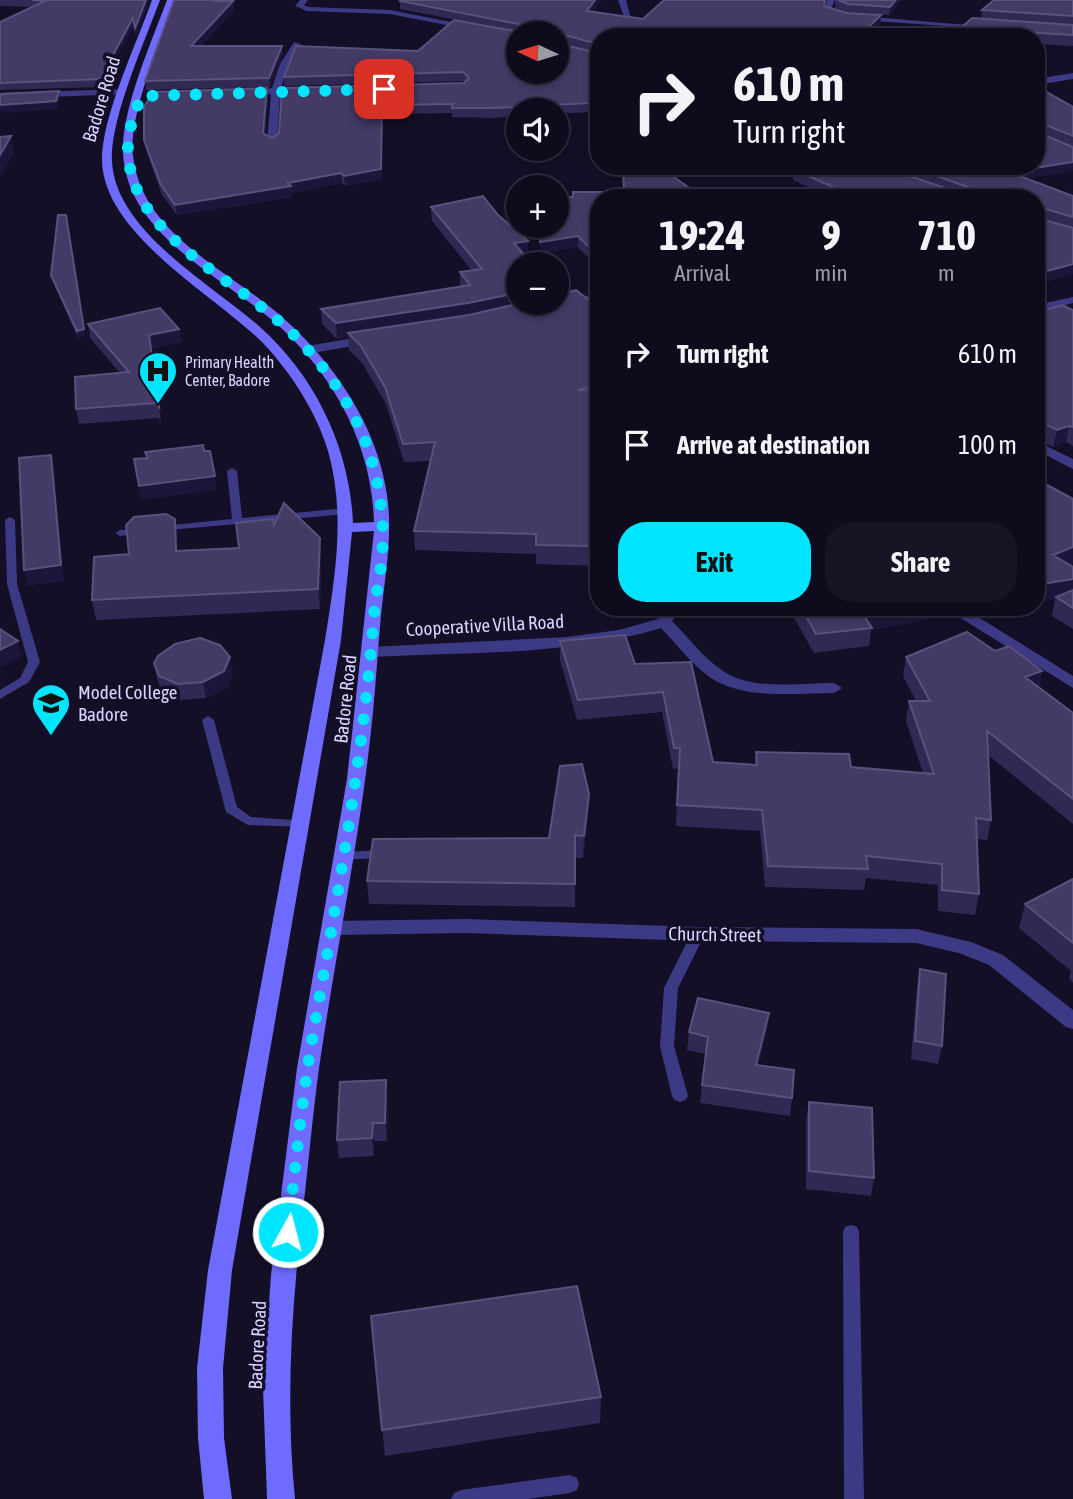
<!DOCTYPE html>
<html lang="en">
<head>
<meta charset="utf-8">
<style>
  :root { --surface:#0e0b1c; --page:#171425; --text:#f1f3f6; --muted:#9b9ba3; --line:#2e2b3b; --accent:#00e5ff }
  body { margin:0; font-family:"Asap Condensed",sans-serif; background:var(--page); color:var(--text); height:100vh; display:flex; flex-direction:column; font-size:26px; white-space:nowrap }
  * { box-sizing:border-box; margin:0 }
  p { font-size:23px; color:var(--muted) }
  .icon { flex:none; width:38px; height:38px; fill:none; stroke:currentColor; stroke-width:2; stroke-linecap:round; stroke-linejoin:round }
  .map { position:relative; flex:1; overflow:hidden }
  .panel { position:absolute; left:590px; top:189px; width:455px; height:427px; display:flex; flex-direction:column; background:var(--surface); border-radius:28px; box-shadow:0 4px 10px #0003,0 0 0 2px var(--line) }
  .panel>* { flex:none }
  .hud { position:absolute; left:590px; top:28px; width:455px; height:147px; border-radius:28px; box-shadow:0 4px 10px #0003,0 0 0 2px var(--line); background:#0e0b1c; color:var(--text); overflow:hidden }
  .needle { width:46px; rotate:274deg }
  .tools { position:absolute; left:506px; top:21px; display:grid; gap:14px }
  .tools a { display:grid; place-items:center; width:63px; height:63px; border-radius:50%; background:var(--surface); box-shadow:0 4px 10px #0003,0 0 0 2px var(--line); font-size:35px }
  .pin { position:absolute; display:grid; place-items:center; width:60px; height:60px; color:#fff; margin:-30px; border-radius:14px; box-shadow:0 4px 10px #0006 }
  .me { position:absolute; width:77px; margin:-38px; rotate:7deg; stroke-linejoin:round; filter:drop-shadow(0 0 5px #0008) }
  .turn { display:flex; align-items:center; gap:24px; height:147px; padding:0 28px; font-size:32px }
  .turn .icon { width:91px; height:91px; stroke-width:2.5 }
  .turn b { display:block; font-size:49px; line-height:60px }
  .eta { display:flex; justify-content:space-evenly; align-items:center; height:119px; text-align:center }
  .eta b { font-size:42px; font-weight:700; line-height:49px }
  .primary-button { display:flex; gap:14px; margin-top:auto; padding:14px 28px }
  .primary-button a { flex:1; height:80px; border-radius:28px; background:var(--accent); color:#111; font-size:28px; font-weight:700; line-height:80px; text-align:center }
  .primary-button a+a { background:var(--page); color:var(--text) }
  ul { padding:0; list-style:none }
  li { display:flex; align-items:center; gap:21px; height:91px; padding:0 28px }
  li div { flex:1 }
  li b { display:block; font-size:26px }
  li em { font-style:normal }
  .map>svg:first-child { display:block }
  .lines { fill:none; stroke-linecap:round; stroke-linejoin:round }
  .lane { fill:#3d3a85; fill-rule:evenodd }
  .street { fill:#3d3a85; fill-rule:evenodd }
  .secondary { fill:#6f6bff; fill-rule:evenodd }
  .wall { fill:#312854; fill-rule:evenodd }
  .shaded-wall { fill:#1d163a }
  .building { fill:#433a66; stroke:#5a527e; stroke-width:2 }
  .route { stroke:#00e5ff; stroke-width:12; stroke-dasharray:0 21.6 }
  .labels { text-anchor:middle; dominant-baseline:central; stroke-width:7; stroke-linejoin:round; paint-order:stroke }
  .far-poi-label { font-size:16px; fill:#d9d4ff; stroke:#130f26; text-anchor:start }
  .street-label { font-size:19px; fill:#d9d4ff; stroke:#130f26 }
  .poi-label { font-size:19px; fill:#d9d4ff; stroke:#130f26; text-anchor:start }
</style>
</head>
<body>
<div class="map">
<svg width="1073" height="1499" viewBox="0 0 1073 1499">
  <rect width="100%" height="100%" fill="#130f26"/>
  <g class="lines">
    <path class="lane" d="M232,468L237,471L242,518L347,508L352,511L347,514L158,531V527L162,526L232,519L227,471Z
      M10,517L15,520L17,584L40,662L29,682L0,699V690L20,678L28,662L7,584L5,520Z
      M141,528L146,531L145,533L120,536L115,533L120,530Z
      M208,716L214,720L237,807L251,817L307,821L308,824L307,827L248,825L226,812L202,720Z
      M386,850L391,851L393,854L391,857L344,860L337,856L344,852Z
      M698,929L703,931L705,934L678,988L674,1046L688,1096L685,1100L680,1102L675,1100L672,1096L660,1046L664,988L691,934L693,931Z
      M851,1225L857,1227L859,1232L864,1499H844L843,1232L845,1227Z
      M570,1475L577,1478L579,1484L577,1490L570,1493L527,1499H451L454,1493L461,1490Z"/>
    <path class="street" d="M300,0H308L304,5L308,7L390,10L518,35V39L390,14L307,11L295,6Z
      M618,0H626L631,19L624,17Z
      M827,0H835L831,9L847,15L992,27L988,29L846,19L824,12Z
      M294,42L301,44L288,64L281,88L305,87L309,90L280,94L277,143L272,146L267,143L271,94L246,95L242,92L272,88L280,64Z
      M1073,73V79L1036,85V79Z
      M127,89L124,94L0,99V93Z
      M704,191L713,198H702L699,194Z
      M598,293V299L564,308L558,304Z
      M1073,297V303L1036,313V305Z
      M372,335L376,336V342L307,354L301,350L307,346Z
      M1036,441L1073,459V469L1036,450Z
      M667,607H683L672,621C689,638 703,658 723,671C752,691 800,683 834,683L842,688L834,693C796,693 744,700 711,678C692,665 677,644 661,628C568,656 467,652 371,657L363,652L371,647L567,637L619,630L658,619Z
      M943,607H962L1073,676V688Z
      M466,919L698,927L916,929L971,942L1003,955L1073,1010V1029L1066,1027L989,965L959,953L916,943L698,941L466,933L332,935L325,933L322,928L325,923L332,921Z"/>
    <path class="secondary" d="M152,0H160C145,41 109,121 112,162C116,232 213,285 260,327C316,377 350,449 353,523L374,522C372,442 331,370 271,319C217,274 127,233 123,153C121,110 152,41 167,0H175C161,40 128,115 133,156C142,235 229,270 282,317C334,363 377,425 387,495C393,535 385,576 381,615C378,648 376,680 373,712C362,825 339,936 322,1048C314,1099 310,1150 304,1201C292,1301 285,1399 295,1499H267L263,1387L271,1275L297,1068L347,779L374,531L352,532L341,640L232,1270L223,1368L224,1438L232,1499H204L198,1438L197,1368L208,1270L325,640C335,577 346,514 328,451C316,411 291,373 263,343C216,296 104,235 102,161C101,118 137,43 152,0Z"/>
  </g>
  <path class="wall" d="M0,0H148V3L136,36L134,25L101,87L0,90V22L31,7L0,6Z
    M401,0H601L592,12L643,19L824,6L847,13L881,15L880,24L867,37H598V146L590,112L556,114V110H518V116L493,118L452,117V113L382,114V179L345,186L342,183L292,193V197L177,215L162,195L146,150L144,140L267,88L268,98L265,134L272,138L279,133L464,83L463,81L284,86V77L418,51L492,27L400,9V1ZM518,33H556V42L598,53Z
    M835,0H902L889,15L848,12L835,8Z
    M1073,0V46L1036,44V37H959L961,28L981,19L982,10Z
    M218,1H233L234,10L201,46H282L283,55L270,87L146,90L145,81Z
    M1036,86L1073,107V147L1027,179L1073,196V274L1036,284V198H833L793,180L794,170L797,169L791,166H1036Z
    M622,166H659L692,190L598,198V268L578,247L540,253L573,197L623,192Z
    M431,207L498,215L528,241V255H525L518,303L598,307V566L536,564V554L415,550L414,531L430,461L404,462L386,404L362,363L349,350L348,337L337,339L322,324L321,309L460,287V272L472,271L432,221Z
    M51,275L85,336L78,338L53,282Z
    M1073,310V446L1066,442L1053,447L1038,439L1036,313Z
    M88,324L179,329L181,342L151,349L161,422L158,418L79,424L76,409L120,373L90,338Z
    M1036,479L1073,499V563L1069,565L1073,567V629L1052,616L1055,599L1036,602Z
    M274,525L320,538L321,558L320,609L96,620L92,600L129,554L178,539V551L239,548Z
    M788,607H945V611L920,621L871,630L869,646L814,653Z
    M560,641L635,664L691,662L713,762L755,765L756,752L851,767L923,773L906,721L909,701H916L903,676L906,657L995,651L1042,671L1039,687L1073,713V824L988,755L991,820L987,840L977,839L979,894L975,915L938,911V885L866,878L864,890L765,887L760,831L676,826L678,768L673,769L662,712L577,720L560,660Z
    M154,663L233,674L227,688L206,698L180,700L162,692L157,679Z
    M589,794L588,816L583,858H575V907L369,904L367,881L549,838Z
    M1073,879V983L1069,978L1071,971L1019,928L1025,904Z
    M920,969L942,1046L938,1064L911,1059L917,987Z
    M767,1031L758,1066L792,1098L790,1116L700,1103L706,1054L687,1050L689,1032Z
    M388,1098L387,1141H374V1156L339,1158L337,1140Z
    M809,1102L874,1178L871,1196L806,1189V1120Z
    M371,1316L601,1397L600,1423L385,1456Z"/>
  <path class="shaded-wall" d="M146,0H148V3L136,36L135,28Z
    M595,0H601L587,20V11Z
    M896,0H902L889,15L890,7Z
    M233,1L234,10L192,55L191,46Z
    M881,15L880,24L867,37H858Z
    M133,18L134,25L101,87L100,79Z
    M282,46L283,55L270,87L269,78Z
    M267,88L268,98L264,143L263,133Z
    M59,91L60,99L57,109L0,113V105Z
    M382,105V179L345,186L344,176Z
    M11,136L14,153L0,177V155Z
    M1073,162V171L1007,182L1009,172Z
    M341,173L342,183L292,193V197L177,215L175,205Z
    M66,215L85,336L78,338L77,331Z
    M578,236V247L540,253V242Z
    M528,241V255L514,257V243Z
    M1073,264V274L1036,284V274Z
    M518,293V303H541L351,337L348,333V337L337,339L336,323Z
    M179,329L181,342L151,349L149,335Z
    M598,385V402L578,390Z
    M1041,422L1038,436L1036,448V428L1037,424Z
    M1069,426L1066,442L1053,447L1057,430Z
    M51,455L54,470L64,581L27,586L24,570Z
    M215,476L216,490L141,500L139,486Z
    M175,519L178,539L179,571L176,551Z
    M320,538L321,558L320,609L318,589Z
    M1073,547V563L1049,574L1053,555Z
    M1073,579V596L1056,597L1055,599L1036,602V585Z
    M897,607H945V611L920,621L871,630L872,628L862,613Z
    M18,641L21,657L0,668L2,674L0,675V650Z
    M230,657L233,674L227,688L206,698L203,682Z
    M1042,671L1038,691L1025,677Z
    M589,794L588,816L583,858L584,836Z
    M769,1013L767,1031L754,1083L756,1065Z
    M386,1080L388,1098L387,1141L385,1123Z
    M373,1123L374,1141V1156L372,1138Z"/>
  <path class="building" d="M32,0H146L135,28L133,18L100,79L0,83V22L45,1Z
    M174,0H214V1H233L191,46H282L269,78L145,81Z
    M401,0H595L587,11L643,19L664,0H825L824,6L847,13L881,15L858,37H598V44L557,33H518V72H556V43L598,53V50V135L590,103L493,108H452L453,104L382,105L381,169L344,176L341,173L288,183L291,186L175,205L161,185L144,140V107L153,92L267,88L263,133L272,138L279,133L282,88L464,83L469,78L463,72L284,77L296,46L418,51L454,20L520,32L518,24L400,1Z
    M838,0H896L890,7L848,4Z
    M994,0H1073V16L982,10Z
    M972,18L1073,25V35L961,28Z
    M1036,86L1073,107V136L1036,121Z
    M59,91L56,101L0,105V94Z
    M1036,124L1037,132L1073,147V162L1009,172L1073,196V217L1039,207L1036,209V198H858L794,170L806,166H880L951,190L970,188L909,166H1036Z
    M11,136L0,155V137Z
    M623,166H659L692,190L697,189L704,198H598V256L578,236L540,242L541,226H556V197H573V192H624Z
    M483,196L498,215L528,241L514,243L532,264H518V293L468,303L336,323L321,309L470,285L460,272L482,269L431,207Z
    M1036,212L1037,218L1073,228V264L1036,274Z
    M58,215H66L84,329L77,331L51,275Z
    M576,290L598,307V385L578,390L598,391V546L536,545V534L414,531L435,442L403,444L385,387L361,346L348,333L469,315L521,303H556V295Z
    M1062,305L1073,310V427L1069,426L1057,430L1041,422L1037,424L1039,435L1036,436V313Z
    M160,308L179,329L149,335L159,407L156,403L76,409L75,377L129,372L88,324Z
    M203,445L204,451H210L215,476L139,486L134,459L148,458L145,452Z
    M51,455L61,565L24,570L19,458Z
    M1036,479L1073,499V547L1053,555L1073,567V579L1036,585Z
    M284,503L320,538L318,589L92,600L94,557L129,554L126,525L134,517L166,514L175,519L176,551L239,548L236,523L273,519L274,525Z
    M1073,590V608L1056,597Z
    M801,607H897L862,613L872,628L816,634Z
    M0,629L18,641L0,650Z
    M967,632L995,651L1009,646L1042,671L1025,677L1073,713V799L987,731L991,820L976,818L979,894L942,890V864L866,856L868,869L768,866L762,810L677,805L680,748H674L663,692L578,700L560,641L625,635L635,664L691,662L713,762L757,765L756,752L849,754L851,767L934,774L909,701H930L906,657Z
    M200,638L220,645L230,657L224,671L203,682L178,684L159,676L154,663L158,656L175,644Z
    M582,764L589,794L584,836L575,835V884L367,881L373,839L549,838L560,766Z
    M1073,879V943L1025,904Z
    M920,969L946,974L942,1046L915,1041Z
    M698,998L769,1013L756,1065L794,1070L792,1098L702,1085L708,1037L689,1032Z
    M386,1080L385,1123H373L372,1138L337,1140L340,1082Z
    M809,1102L872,1108L874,1178L809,1171Z
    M577,1286L601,1397L382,1430L371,1316Z"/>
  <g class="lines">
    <path class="route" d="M288,1232C295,1170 301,1108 311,1046C336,903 363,760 374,615C375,598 379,582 381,566C386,525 380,481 366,443C347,395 315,351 275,318C223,273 130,231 128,150C127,131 135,114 141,96L384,89"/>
  </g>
  <defs>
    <symbol id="hospital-pin" viewBox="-11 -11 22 30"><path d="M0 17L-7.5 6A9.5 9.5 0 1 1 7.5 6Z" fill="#00e5ff" stroke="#130f26"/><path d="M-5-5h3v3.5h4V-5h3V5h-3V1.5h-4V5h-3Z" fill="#111"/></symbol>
    <symbol id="school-pin" viewBox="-11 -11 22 30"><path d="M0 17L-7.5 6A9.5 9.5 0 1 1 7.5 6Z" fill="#00e5ff" stroke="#130f26"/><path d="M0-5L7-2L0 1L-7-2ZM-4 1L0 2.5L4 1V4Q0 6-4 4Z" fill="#111"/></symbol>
  </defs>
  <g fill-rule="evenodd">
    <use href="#hospital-pin" x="136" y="349" width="44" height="60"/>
    <use href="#school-pin" x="29" y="681" width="44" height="60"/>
  </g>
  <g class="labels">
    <g class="far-poi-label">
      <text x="185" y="362">Primary Health<tspan x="185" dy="18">Center, Badore</tspan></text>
    </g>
    <g class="street-label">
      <text transform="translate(101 99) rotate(-73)">Badore Road</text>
      <text transform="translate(485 625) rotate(-3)">Cooperative Villa Road</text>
      <text transform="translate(345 699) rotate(-84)">Badore Road</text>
      <text transform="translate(715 934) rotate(1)">Church Street</text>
      <text transform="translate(257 1345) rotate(-87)">Badore Road</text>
    </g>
    <g class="poi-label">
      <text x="78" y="692">Model College<tspan x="78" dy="22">Badore</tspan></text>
    </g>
  </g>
</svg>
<div class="tools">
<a><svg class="needle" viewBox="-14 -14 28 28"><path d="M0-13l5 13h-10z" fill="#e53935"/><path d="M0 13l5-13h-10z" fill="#9b9ba3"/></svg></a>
<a><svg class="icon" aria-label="sound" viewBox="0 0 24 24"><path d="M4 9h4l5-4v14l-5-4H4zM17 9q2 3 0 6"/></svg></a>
<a>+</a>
<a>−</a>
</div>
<div class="pin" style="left:384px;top:89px;background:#d93025"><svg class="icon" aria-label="arrive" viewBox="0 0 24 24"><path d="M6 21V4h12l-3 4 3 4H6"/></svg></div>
<svg class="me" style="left:288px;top:1232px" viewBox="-20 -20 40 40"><circle r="17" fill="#00e5ff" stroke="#fff" stroke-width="3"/><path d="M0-11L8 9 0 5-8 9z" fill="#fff"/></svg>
<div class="hud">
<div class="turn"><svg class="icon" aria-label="right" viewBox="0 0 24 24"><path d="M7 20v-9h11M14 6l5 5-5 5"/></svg><div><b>610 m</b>Turn right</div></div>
</div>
<section class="panel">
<div class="eta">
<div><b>19:24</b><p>Arrival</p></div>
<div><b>9</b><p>min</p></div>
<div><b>710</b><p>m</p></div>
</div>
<ul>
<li><svg class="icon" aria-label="right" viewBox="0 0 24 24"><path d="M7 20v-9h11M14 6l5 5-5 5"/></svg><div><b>Turn right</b></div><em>610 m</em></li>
<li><svg class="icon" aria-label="arrive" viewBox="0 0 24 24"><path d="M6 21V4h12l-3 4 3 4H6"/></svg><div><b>Arrive at destination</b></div><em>100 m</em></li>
</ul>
<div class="primary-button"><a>Exit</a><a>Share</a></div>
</section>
</div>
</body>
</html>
